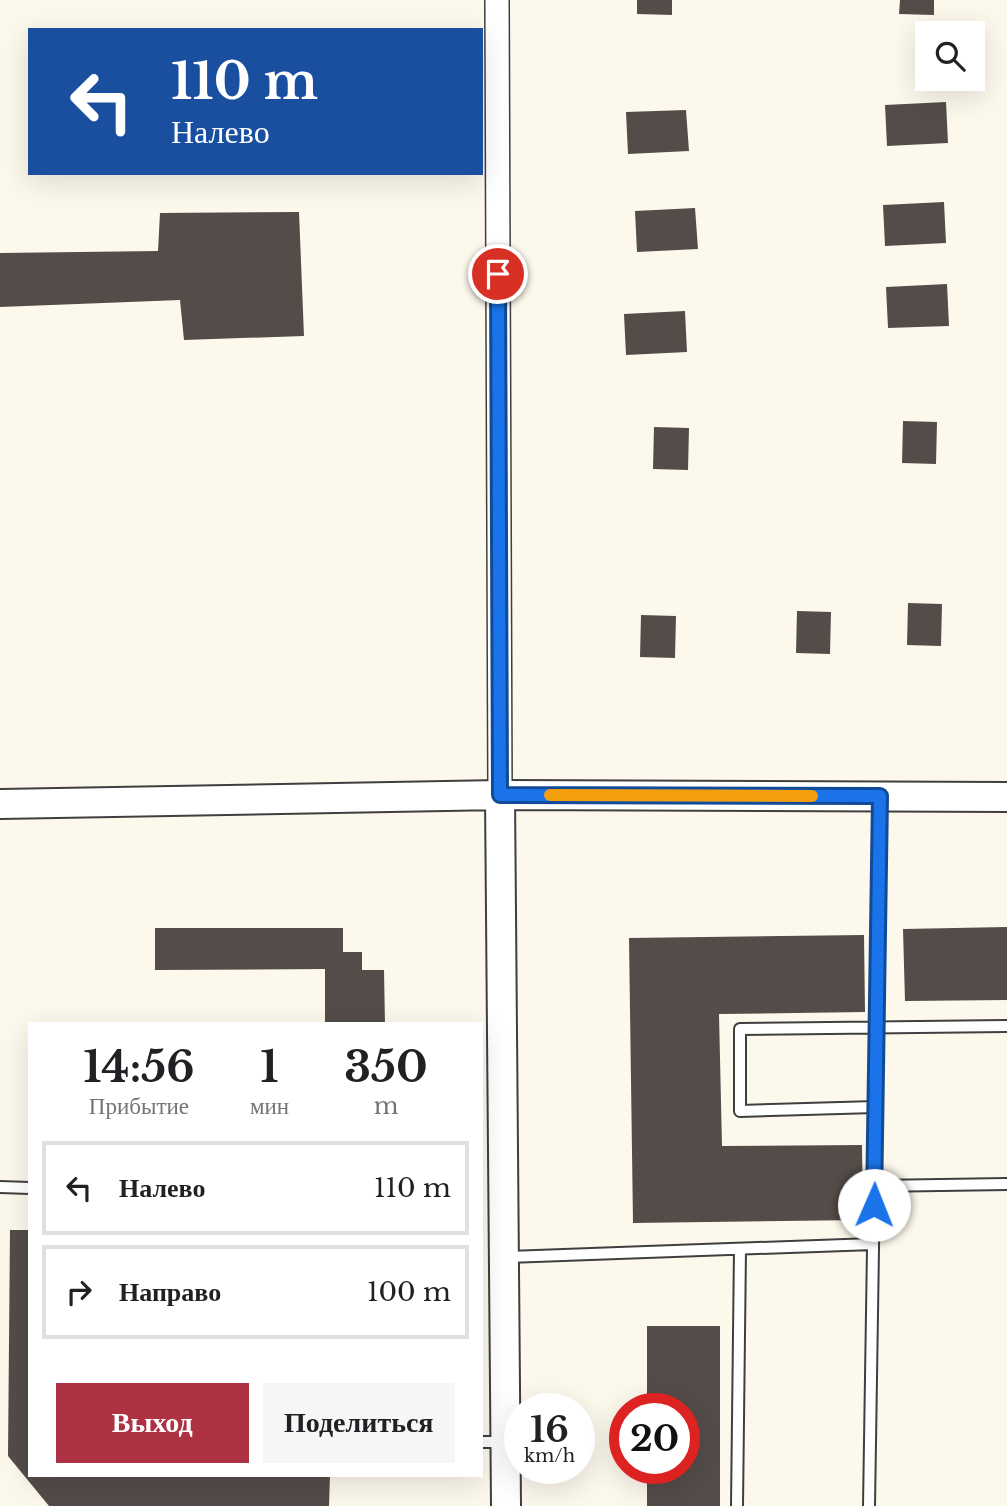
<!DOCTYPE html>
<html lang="ru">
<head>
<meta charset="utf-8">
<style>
  :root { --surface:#fff; --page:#f6f6f6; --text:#202124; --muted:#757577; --line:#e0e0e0; --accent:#ad3243 }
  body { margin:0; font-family:"Libre Baskerville",serif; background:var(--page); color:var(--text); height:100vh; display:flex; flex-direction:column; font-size:26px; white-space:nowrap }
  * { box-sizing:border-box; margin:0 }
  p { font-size:23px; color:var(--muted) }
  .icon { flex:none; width:38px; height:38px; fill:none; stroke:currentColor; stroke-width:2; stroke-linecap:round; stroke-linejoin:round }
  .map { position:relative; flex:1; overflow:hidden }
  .sheet { position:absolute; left:28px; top:1022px; width:455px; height:455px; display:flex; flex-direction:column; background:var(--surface); border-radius:0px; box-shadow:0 7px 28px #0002 }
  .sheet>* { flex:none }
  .top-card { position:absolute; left:28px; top:28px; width:455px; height:147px; border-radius:0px; box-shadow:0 7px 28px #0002; background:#1a4fa0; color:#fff; overflow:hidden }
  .buttons { position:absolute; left:915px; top:21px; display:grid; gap:14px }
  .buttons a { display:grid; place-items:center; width:70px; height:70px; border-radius:0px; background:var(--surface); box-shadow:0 7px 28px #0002; font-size:35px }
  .speed { position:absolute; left:504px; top:1393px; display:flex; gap:14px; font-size:35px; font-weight:700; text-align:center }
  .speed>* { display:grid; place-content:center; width:91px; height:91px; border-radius:50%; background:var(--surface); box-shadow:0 7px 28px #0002; line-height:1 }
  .speed small { font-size:18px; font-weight:400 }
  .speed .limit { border:10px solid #d22; background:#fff; color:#111 }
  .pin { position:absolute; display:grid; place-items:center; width:60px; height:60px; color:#fff; margin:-30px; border:4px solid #fff; border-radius:50%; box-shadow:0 2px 7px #0007 }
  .me { position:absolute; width:77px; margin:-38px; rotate:1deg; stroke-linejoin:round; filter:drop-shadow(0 0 5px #0008) }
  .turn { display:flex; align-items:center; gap:24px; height:147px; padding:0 28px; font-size:32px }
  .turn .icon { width:91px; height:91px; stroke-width:2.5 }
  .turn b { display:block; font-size:49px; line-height:60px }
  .eta { display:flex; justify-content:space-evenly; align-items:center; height:119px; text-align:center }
  .eta b { font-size:42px; font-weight:700; line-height:49px }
  .cta { display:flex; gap:14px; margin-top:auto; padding:14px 28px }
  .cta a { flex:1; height:80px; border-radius:0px; background:var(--accent); color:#fff; font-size:28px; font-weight:700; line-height:80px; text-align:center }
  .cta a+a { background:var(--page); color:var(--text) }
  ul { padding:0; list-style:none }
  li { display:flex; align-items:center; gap:21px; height:94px; margin:0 14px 10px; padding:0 14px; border:4px solid var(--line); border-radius:0px }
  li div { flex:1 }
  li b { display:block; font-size:26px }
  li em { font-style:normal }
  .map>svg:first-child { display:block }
  .building { fill:#534c49 }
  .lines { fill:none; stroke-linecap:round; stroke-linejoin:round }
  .service-casing { stroke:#3f3f3f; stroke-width:14 }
  .minor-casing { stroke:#3f3f3f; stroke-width:26 }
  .tertiary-casing { stroke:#3f3f3f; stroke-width:32 }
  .service { stroke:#fff; stroke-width:10 }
  .minor { stroke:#fff; stroke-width:23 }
  .tertiary { stroke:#fff; stroke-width:28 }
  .route-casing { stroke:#114b97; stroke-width:18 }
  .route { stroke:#1a73e8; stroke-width:12 }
  .slow { stroke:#f59e0b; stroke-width:12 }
</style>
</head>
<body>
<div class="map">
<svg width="1007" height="1506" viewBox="0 0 1007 1506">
  <rect width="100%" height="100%" fill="#fdf8ec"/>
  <path class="building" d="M637,0H672V15L637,14Z
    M900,0H934V15L899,14Z
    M946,102L948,143L887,146L885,105Z
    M686,110L689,151L628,154L626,112Z
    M944,202L946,243L885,246L883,205Z
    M695,208L698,249L637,252L635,211Z
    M299,212L304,336L184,340L180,300L0,307V253L158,251L160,213Z
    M947,284L949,326L888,328L886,287Z
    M685,311L687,352L626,355L624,314Z
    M903,421L937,422L936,464L902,463Z
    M654,427L689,428L688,470L653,469Z
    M908,603L942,604L941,646L907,645Z
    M797,611L831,612L830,654L796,653Z
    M641,615L676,616L675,658L640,657Z
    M1007,927V1000L905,1001L903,929Z
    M155,928H343V952H362V970H384L385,1024H325V969L155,970Z
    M864,935L865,1012L719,1014L722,1146L862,1145L863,1220L633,1223L629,938Z
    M10,1230H30V1475H330L329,1506H49L8,1456Z
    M647,1326H720V1506H647V1468H684V1409H647Z"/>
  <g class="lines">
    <defs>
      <path id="service" d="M875,1107L740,1111V1029L1007,1026
        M874,1186L1007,1184
        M0,1187L30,1188
        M505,1257L873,1244
        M481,1442H503
        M737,1506L740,1249
        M869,1506L880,799"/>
      <path id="minor" d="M497,0L500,795"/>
      <path id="tertiary" d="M500,795L506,1506
        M0,804L500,795L1007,797"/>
    </defs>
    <use href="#service" class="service-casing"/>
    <use href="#minor" class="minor-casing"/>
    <use href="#tertiary" class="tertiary-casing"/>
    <use href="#service" class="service"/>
    <use href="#minor" class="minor"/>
    <use href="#tertiary" class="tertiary"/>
  </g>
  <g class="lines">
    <defs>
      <path id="route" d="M498,274L500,795L880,796L874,1205"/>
    </defs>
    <use href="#route" class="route-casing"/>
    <use href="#route" class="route"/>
    <path class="slow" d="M550,795L812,796"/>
  </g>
</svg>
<div class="buttons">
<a><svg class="icon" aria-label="search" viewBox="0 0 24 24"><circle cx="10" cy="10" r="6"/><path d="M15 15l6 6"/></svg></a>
</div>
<div class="speed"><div>16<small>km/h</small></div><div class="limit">20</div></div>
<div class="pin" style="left:498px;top:274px;background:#d93025"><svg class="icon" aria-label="arrive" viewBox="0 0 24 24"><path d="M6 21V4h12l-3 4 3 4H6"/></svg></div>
<svg class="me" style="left:874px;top:1205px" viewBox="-20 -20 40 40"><circle r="19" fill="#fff"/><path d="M0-13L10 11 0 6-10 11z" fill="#1a73e8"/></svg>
<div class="top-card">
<div class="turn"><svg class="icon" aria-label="left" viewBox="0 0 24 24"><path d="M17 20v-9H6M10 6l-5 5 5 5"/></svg><div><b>110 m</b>Налево</div></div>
</div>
<section class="sheet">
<div class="eta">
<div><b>14:56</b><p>Прибытие</p></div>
<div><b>1</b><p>мин</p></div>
<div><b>350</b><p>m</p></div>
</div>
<ul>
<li><svg class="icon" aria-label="left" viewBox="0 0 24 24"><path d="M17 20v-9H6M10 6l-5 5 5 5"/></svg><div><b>Налево</b></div><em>110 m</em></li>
<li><svg class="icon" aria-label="right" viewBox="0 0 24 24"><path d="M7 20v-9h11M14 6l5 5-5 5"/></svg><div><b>Направо</b></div><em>100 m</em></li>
</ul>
<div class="cta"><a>Выход</a><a>Поделиться</a></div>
</section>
</div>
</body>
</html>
